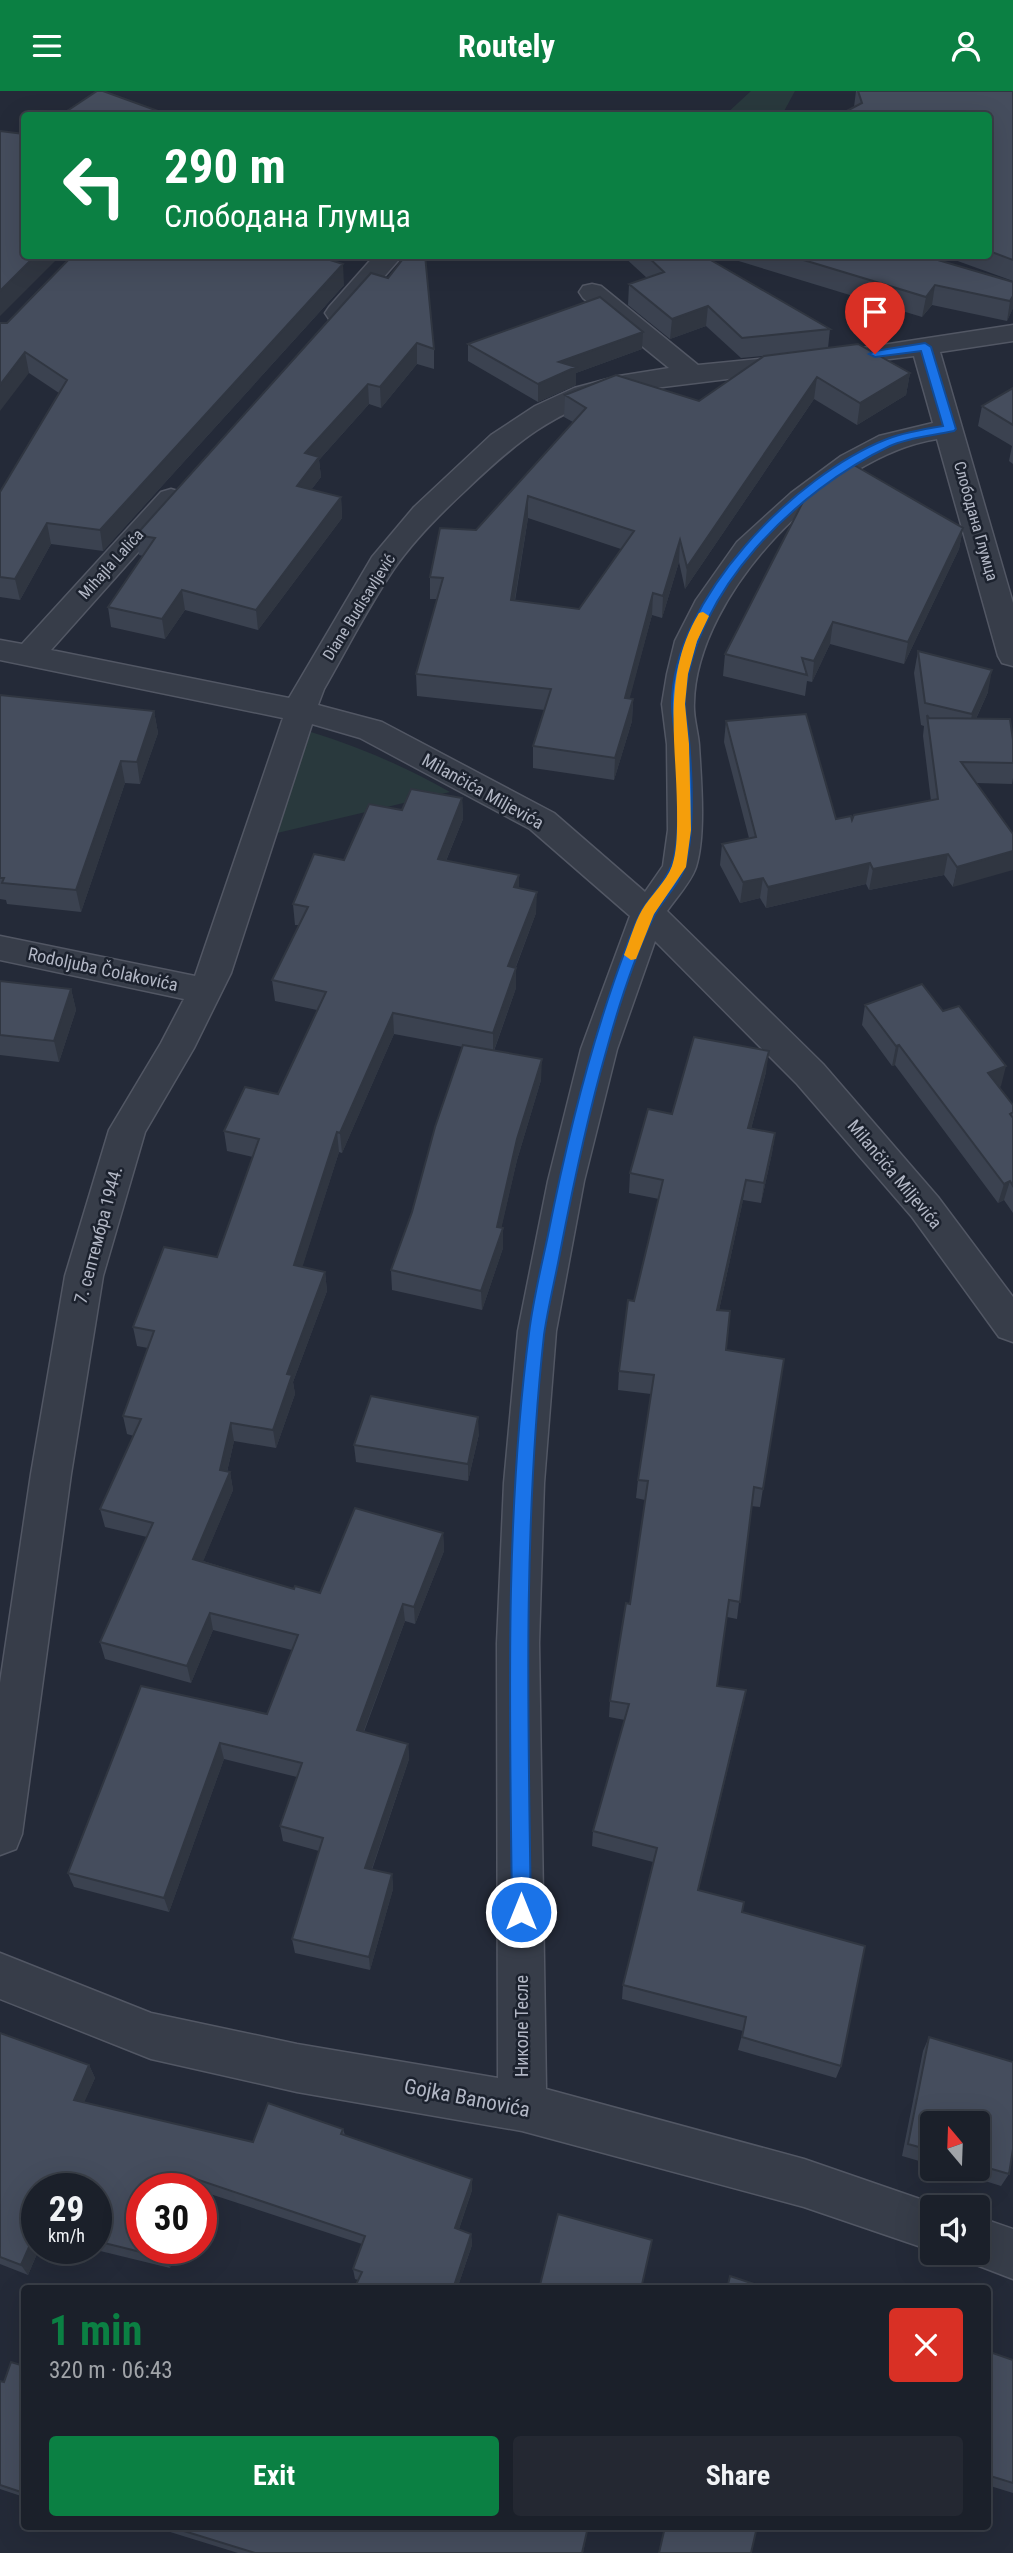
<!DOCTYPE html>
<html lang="en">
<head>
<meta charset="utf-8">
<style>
  :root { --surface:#1b202a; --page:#242832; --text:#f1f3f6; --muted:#a0a3a8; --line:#393e47; --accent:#0b8043 }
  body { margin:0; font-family:"Roboto Condensed",sans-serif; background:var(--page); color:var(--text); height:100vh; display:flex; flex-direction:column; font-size:26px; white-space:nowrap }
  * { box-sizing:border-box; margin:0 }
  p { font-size:23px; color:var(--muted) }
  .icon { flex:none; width:38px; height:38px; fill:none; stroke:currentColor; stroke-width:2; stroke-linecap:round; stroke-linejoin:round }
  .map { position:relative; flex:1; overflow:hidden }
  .drawer { position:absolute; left:21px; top:2194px; width:970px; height:245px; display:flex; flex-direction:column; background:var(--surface); border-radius:7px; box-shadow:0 7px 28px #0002,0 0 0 2px var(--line) }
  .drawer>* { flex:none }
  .top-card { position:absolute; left:21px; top:21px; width:971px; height:147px; border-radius:7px; box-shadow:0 7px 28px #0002,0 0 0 2px var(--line); background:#0b8043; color:#fff; overflow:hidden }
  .needle { width:46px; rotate:341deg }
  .buttons { position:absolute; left:920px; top:2020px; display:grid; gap:14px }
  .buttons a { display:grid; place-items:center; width:70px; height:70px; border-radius:7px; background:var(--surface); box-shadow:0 7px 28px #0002,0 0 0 2px var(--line); font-size:35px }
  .speed { position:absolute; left:21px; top:2082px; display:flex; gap:14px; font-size:35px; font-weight:700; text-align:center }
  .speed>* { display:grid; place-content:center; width:91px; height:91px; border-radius:50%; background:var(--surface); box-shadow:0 7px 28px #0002,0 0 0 2px var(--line); line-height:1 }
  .speed small { font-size:18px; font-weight:400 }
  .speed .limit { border:10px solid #d22; background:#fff; color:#111 }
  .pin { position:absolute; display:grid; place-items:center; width:60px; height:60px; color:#fff; margin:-72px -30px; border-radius:50% 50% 50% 0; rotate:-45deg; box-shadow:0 0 7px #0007 }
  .pin .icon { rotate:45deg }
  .me { position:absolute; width:77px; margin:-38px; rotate:0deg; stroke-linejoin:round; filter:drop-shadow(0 0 5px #0008) }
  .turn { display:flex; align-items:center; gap:24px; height:147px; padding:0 28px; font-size:32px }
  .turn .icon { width:91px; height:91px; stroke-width:2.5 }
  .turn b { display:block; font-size:49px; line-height:60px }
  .round { display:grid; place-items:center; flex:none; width:74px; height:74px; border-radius:7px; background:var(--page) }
  .overview { display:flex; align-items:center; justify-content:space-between; height:119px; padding:0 28px }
  h1 { font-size:42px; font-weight:700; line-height:52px; color:var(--accent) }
  .button { display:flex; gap:14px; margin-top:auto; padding:14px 28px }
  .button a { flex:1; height:80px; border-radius:7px; background:var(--accent); color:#fff; font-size:28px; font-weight:700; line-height:80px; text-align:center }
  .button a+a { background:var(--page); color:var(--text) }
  header { display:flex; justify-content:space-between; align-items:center; height:91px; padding:0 28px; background:var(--accent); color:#fff; font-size:32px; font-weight:700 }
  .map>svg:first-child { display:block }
  .green { fill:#29393d }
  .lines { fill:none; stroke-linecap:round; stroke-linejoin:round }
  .street-casing { stroke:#525764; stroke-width:3 }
  .street { fill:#373d49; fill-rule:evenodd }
  .wall { fill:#3b4250; fill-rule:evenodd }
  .shaded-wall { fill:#303641 }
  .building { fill:#454d5d; stroke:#303641; stroke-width:2; fill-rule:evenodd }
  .route { fill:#1a73e8; stroke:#114b97; stroke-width:2 }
  .slow { fill:#f59e0b }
  .labels { text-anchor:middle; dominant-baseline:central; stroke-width:5; stroke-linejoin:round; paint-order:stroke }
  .far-street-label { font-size:16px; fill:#b2b7c5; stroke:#1c222e }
  .street-label { font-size:18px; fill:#b2b7c5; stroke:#1c222e }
  .near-street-label { font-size:21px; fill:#b2b7c5; stroke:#1c222e }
</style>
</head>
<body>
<header><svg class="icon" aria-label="menu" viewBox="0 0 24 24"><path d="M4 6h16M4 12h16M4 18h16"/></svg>Routely<svg class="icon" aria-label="person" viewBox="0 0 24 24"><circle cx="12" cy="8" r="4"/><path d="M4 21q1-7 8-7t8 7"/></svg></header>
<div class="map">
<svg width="1013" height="2462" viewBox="0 0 1013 2462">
  <rect width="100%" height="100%" fill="#242a38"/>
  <path class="green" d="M751,0H795L782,24H725Z
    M311,641C360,656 406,676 450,701L273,743Z"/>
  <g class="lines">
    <defs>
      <path id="street" d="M375,164H403L347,228L338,230L329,228L325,222L329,216Z
        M592,193L601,195L698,274L850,259L1013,234V250L940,261L1013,512V575L1002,572L998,565L937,348C832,364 696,502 694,612C693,626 698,640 699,654C701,688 706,744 696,776C691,791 676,807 667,820L823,973L938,1106L1013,1206V1251L999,1246L912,1126L797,993L655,850L617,958L584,1090L556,1240L544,1392L539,1552L546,1998L804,2068L943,2116H933V2160L804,2116L522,2040L297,2001L151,1968L0,1908V1862L151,1922L297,1953L498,1987L497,1552L504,1392L518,1240L548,1090L581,958L630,825L530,738L360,647L312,633L231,882L194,957L145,1041L103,1185L71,1383L22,1743L16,1758L0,1764V1592L31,1383L65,1185L109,1039L161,952L184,908L0,869V845L195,885L283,627L0,569V549L22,553L161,401L171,398L181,401L185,407L181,413L51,559L289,607L372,466L414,416L491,344L535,315L574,297L619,285L669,277L583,207L579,201L583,195ZM914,265L933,332L879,345L841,365L791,402L737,451L696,509L675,550L667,583L662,613L667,653L668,739L663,775L645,801L554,722L382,631L318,614L324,598C347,558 368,516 394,478C414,449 440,423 466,399C516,351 554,320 622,301Z
        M978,2126L1013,2138V2188L961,2168L958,2161H978Z"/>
    </defs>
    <use href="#street" class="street-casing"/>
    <use href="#street" class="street"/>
  </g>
  <path class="wall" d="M856,0H1013V190L941,164H989V24L854,16Z
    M622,164H702L830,238L828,257L910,282L906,304L857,334L814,308L685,498L679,471L662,527L652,524L629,608H633L632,630L614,689L533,677V655L545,619L417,605L416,583L437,508H430V486L476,439L573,331L564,326L565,304L699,310L763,265L741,267L706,235L670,248L628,214L629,193L647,187ZM528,427L621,458L579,518L515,510Z
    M719,164H929L938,169L1013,191V217L1007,230L932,214L922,226Z
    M371,182L434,258V278L417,273L381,317L369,313L319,369L321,386L311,399L341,406L342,427L258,539L185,519L165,548L111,536L108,516L143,465L139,464L136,444Z
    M344,194L103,460L51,453L20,509L0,506V401L59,302L29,282L0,232Z
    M468,253L642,258L576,282V294L538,311L468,270Z
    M1013,297V373L1009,370L1012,355L978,335L982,315Z
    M963,437L959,458L904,573L830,553L812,591L807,590L805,605L723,585L725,563Z
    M918,560L988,601L976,628L1013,649V687L1012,693L976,692L953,796L944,784L869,799L866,793L766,817L760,807L740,812L720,774L722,753L749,747L724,651L726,630L836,728L852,729L931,710L923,645L924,635L921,634L914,582Z
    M0,604L154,620L158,642L140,693L125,692L81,821L7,813L6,809L0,808Z
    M462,707L463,728L446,770L519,784V797L536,822L516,876V897L494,960L541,989L517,1069L501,1137H503V1157L482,1219L392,1199L391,1179L412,1121L463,956L394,943L342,1062L339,1061L302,1176L325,1181L327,1200L293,1291L295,1303L276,1357L234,1350L227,1381H230L233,1399L203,1470L294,1498L320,1502L443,1442L444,1460L415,1533L405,1530L364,1641L408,1653L409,1668L372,1779L392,1783L393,1798L370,1879L295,1862L292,1848L319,1760L283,1750L280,1735L297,1686L224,1668L169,1821L74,1796L68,1782L141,1595L267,1623L292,1559L213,1539L191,1592L105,1568L100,1551L147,1446L105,1436L100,1418L134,1345L127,1343L123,1325L148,1257L137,1255L133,1236L217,1166L253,1066L227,1060L224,1040L278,1003L317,919L275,910L272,889L299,834H295L293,813L402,719Z
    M0,890L71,898L76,919L59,971L0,964Z
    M865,914L1001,995L999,996L1013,1014V1122L1004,1109L998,1112L895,974L892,975L862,934Z
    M766,981L751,1038L775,1042L772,1062L761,1112L743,1109L719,1219L726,1259L784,1268L760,1416L751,1415L737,1528L727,1526L717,1595L746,1599L698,1799L742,1821L841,1975L836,1987L738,1959L743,1940L622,1908L623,1894L653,1771L592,1755L593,1740L625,1629L609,1626L610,1610L630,1513L645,1409L636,1407L638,1389L651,1303L618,1299L619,1280L634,1210L659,1108L629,1102L630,1082L672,1023Z
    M479,1343L468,1390L356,1371L354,1354Z
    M0,1942L89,1974L95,1987L84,2011L253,2051L343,2038L345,2044L472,2088V2099L459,2138L471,2143L472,2154L457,2198H354L358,2189L355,2188L353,2178L362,2153L201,2100V2098L194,2097L142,2158H176L170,2177L92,2158H96V2098H37V2158H39L28,2184L0,2173Z
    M929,1946L1009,2083L1001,2095L943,2077H978V2032H933V2074L902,2065L923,1960Z
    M987,2260L1013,2269V2402L987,2394Z
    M24,2275V2406L0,2398V2290L4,2291Z
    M154,2436H588L583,2462H238Z"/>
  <path class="shaded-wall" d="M36,164H61L0,225V200Z
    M343,173L344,194L103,460L100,439Z
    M935,194L932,214L922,226L926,206Z
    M1013,205V217L1007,230L1010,210Z
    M708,215L706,235L670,248L672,228Z
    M643,241L642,258L576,282V294L538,311V293L559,271Z
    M417,252V273L381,317L380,296Z
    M25,261L29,282L0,320V294Z
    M910,282L906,304L857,334L860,312Z
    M817,286L814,308L685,498L687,476Z
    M368,293L369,313L319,369L321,386L299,415L297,395L305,362Z
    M528,405V427L511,531V509Z
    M341,406L342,427L258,539L256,519Z
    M47,432L51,453L20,509L15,488Z
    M963,437L959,458L904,573L908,551Z
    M680,449L679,471L662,527L663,505Z
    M182,499L185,519L165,548L162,528Z
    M653,502L652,524L624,629L625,607Z
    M833,531L830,553L812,591L814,570Z
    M992,579L988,601L968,645L972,623Z
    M633,608L632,630L614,689L615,667Z
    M154,620L158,642L140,693L137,671Z
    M121,670L125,692L81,821L76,799Z
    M462,707L463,728L438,789V768Z
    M1013,760V779L953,796L957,776Z
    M948,763L944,784L869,799L873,778Z
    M870,772L866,793L766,817L768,796Z
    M519,784V805L514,796Z
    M763,787L760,807L740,812L743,791Z
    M537,801L536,822L508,896V875Z
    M516,877V897L493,962V942Z
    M71,898L76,919L59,971L54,950Z
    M393,922L394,943L342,1062L340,1042Z
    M899,954L895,974L892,975L896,955Z
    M769,960L766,981L746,1057L748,1037Z
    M542,968L541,989L517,1069L498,1152L503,1137V1157L482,1219L481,1200L517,1048Z
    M1006,975L1001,995L983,1002L988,982Z
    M337,1041L339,1061L297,1193L294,1174Z
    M775,1042L772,1062L761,1112L764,1092Z
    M746,1089L743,1109L715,1238L717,1219Z
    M1010,1090L1004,1109L998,1112L1004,1093Z
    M325,1181L327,1200L293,1291L295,1303L276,1357L273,1339L287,1283Z
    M478,1326L479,1343L468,1390V1373Z
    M231,1332L234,1350L224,1394L230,1381L233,1399L197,1485L193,1468L220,1379Z
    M443,1442L444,1460L415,1533L414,1516Z
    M403,1513L405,1530L358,1655L357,1639Z
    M210,1522L213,1539L191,1592L187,1575Z
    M746,1599L743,1616L695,1814L698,1799Z
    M220,1652L224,1668L169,1821L164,1807Z
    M408,1653L409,1668L367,1792L365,1777Z
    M392,1783L393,1798L370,1879L369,1866Z
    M89,1974L95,1987L80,2021L74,2009Z
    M190,2086L194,2097V2098H186Z
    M472,2088V2099L456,2147L455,2137Z
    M37,2138V2158H39L28,2184L21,2174Z
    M471,2143L472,2154L457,2198H453Z
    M168,2158H176L170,2177L165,2167Z"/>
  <path class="building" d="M97,0H103L169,24H61Z
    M858,0H1013V169L989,160V24H839L862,12Z
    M0,40L24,43V164H36L0,200Z
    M73,164H314L343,173L100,439L47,432L15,488L0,486V401L67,289L25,261L0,294V232H7Z
    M406,164H425L434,258L417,252L380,296L368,293L305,362L319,366L297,395L341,406L256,519L182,499L162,528L108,516L155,447L136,444L371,182L388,187Z
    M646,164H702L830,238L742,247L708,215L672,228L629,193L664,181Z
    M787,164H929L938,169L1013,191V205L1010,210L935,194L926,206Z
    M600,206L643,241L559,271L576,276L538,293L468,253Z
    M858,253L910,282L860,312L817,286L687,476L680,449L663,505L653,502L625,607L633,608L615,667L533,655L551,598L416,583L443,487L430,486L440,437L476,439L586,317L565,304L616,284L699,310L764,265ZM528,405L634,440L579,518L511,509Z
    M1013,297V334L982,315Z
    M847,370L963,437L908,551L833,531L814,570L802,567L807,584L725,563L808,401Z
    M918,560L992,579L972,623L925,612Z
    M0,604L154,620L137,671L121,670L76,799L2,792L4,787H0Z
    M806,623L836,728L851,725L852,729L854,724L938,708L927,624L929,627L1010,628L1013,649V672L961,671L1013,743V760L957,776L948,763L873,778L870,772L768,796L763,787L743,791L722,753L756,746L726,630Z
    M411,698L462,707L438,768L519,784L514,796L537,801L508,875L516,877L493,942L393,922L340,1042L337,1041L294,1174L325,1181L287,1283L292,1284L273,1339L231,1332L220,1379L230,1381L193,1468L294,1498L295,1495L320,1502L355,1417L443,1442L414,1516L403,1513L357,1639L408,1653L365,1777L392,1783L369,1866L292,1848L323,1747L280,1735L302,1672L220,1652L164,1807L68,1782L141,1595L267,1623L298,1544L210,1522L187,1575L100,1551L153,1432L100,1418L141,1328L123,1325L154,1240L133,1236L164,1156L217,1166L259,1048L224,1040L245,996L278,1003L326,901L272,889L308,816L293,813L314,763L344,769L369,713L402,719Z
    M0,890L71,898L54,950L0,944Z
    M922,893L943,920L959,915L1006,975L988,982L1013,1014V1021L1010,1023L1013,1027V1095L1010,1090L1004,1093L899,954L896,955L865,914Z
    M694,946L769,960L748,1037L775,1042L764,1092L746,1089L717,1219L730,1220L726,1259L784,1268L763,1398L754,1396L740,1511L729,1509L717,1595L746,1599L698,1799L744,1811L742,1821L865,1855L841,1975L742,1946L746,1926L623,1894L657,1757L593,1740L629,1613L610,1610L626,1512L630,1513L648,1390L638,1389L654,1284L619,1280L628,1209L634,1210L663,1089L630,1082L648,1018L672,1023Z
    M463,954L542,968L517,1048L497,1136L503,1137L481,1200L391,1179L412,1121L435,1036Z
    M371,1305L478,1326L468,1373L354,1354Z
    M0,1942L89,1974L74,2009L253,2051L268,2012L343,2038L341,2043L472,2088L455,2137L471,2143L453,2198H409L404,2196L403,2198H354L362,2181L353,2178L365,2145L190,2086L186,2098H142V2158H168L165,2167L96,2150V2098H37V2138L21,2174L0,2166Z
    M929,1946L1013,1971V2058L1009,2083L978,2074V2032H933V2060L908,2053Z
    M558,2123L652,2149L641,2198H539Z
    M730,2185L769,2198H727Z
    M987,2260L1013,2269V2392L987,2384Z
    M11,2271L24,2275V2402L0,2394V2290L4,2291Z
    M171,2436H588L582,2462H255Z
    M665,2436H757L751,2462H659Z"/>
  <path class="route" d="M925,252L931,256L956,338L954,340C932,345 910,346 890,355C797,399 693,500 685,608C684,621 688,635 689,649C692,685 695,737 686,772C681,793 661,809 652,829C633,870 618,917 606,961C587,1027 573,1095 560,1162C555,1189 548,1216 544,1244C523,1435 528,1629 531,1821L528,1828L521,1830L515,1828L512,1821C510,1629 504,1433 529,1242C533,1209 541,1177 548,1144C567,1047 591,950 626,857C631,844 636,830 642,819C651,805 664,792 670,778C682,753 678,683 676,654C675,640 672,627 672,613C672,509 795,384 887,348C905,341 924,338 943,335L921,260L875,266L869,263L875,260Z"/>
  <path class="slow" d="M703,521L709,525L697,550L688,583L685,613L689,653L691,739L686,776L654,823L636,868L631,869L624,864C630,849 634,833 642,819C650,805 666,791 672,775C678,757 677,734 677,716C676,647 662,584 699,522Z"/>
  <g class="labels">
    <g class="far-street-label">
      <text transform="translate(976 430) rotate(74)">Слободана Глумца</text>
      <text transform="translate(111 473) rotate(-48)">Mihajla Lalića</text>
      <text transform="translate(359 516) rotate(-58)">Diane Budisavljević</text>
    </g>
    <g class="street-label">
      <text transform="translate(483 700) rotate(29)">Milančića Miljevića</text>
      <text transform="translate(103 878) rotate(12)">Rodoljuba Čolakovića</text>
      <text transform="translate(895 1083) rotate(50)">Milančića Miljevića</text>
      <text transform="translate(98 1144) rotate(-75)">7. септембра 1944.</text>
      <text transform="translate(521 1935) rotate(-90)">Николе Тесле</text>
    </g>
    <g class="near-street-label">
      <text transform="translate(467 2007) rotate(11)">Gojka Banovića</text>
    </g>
  </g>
</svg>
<div class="buttons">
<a><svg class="needle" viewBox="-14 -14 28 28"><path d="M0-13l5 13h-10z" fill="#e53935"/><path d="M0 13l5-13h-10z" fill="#a0a3a8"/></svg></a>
<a><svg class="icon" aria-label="sound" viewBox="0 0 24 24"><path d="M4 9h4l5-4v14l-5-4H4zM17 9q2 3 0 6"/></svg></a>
</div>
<div class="speed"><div>29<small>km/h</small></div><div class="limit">30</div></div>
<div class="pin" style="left:875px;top:263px;background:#d93025"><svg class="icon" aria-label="arrive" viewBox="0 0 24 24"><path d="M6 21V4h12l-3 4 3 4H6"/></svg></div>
<svg class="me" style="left:521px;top:1821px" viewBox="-20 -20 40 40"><circle r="17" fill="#1a73e8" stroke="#fff" stroke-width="3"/><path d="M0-11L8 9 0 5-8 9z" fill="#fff"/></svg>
<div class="top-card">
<div class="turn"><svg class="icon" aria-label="left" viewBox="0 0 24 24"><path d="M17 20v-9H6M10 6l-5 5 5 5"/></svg><div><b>290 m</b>Слободана Глумца</div></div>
</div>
<section class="drawer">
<div class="overview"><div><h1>1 min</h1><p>320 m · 06:43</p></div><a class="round" style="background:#d93025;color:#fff"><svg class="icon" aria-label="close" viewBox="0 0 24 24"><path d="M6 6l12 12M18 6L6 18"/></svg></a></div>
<div class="button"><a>Exit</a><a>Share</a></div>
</section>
</div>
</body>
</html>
